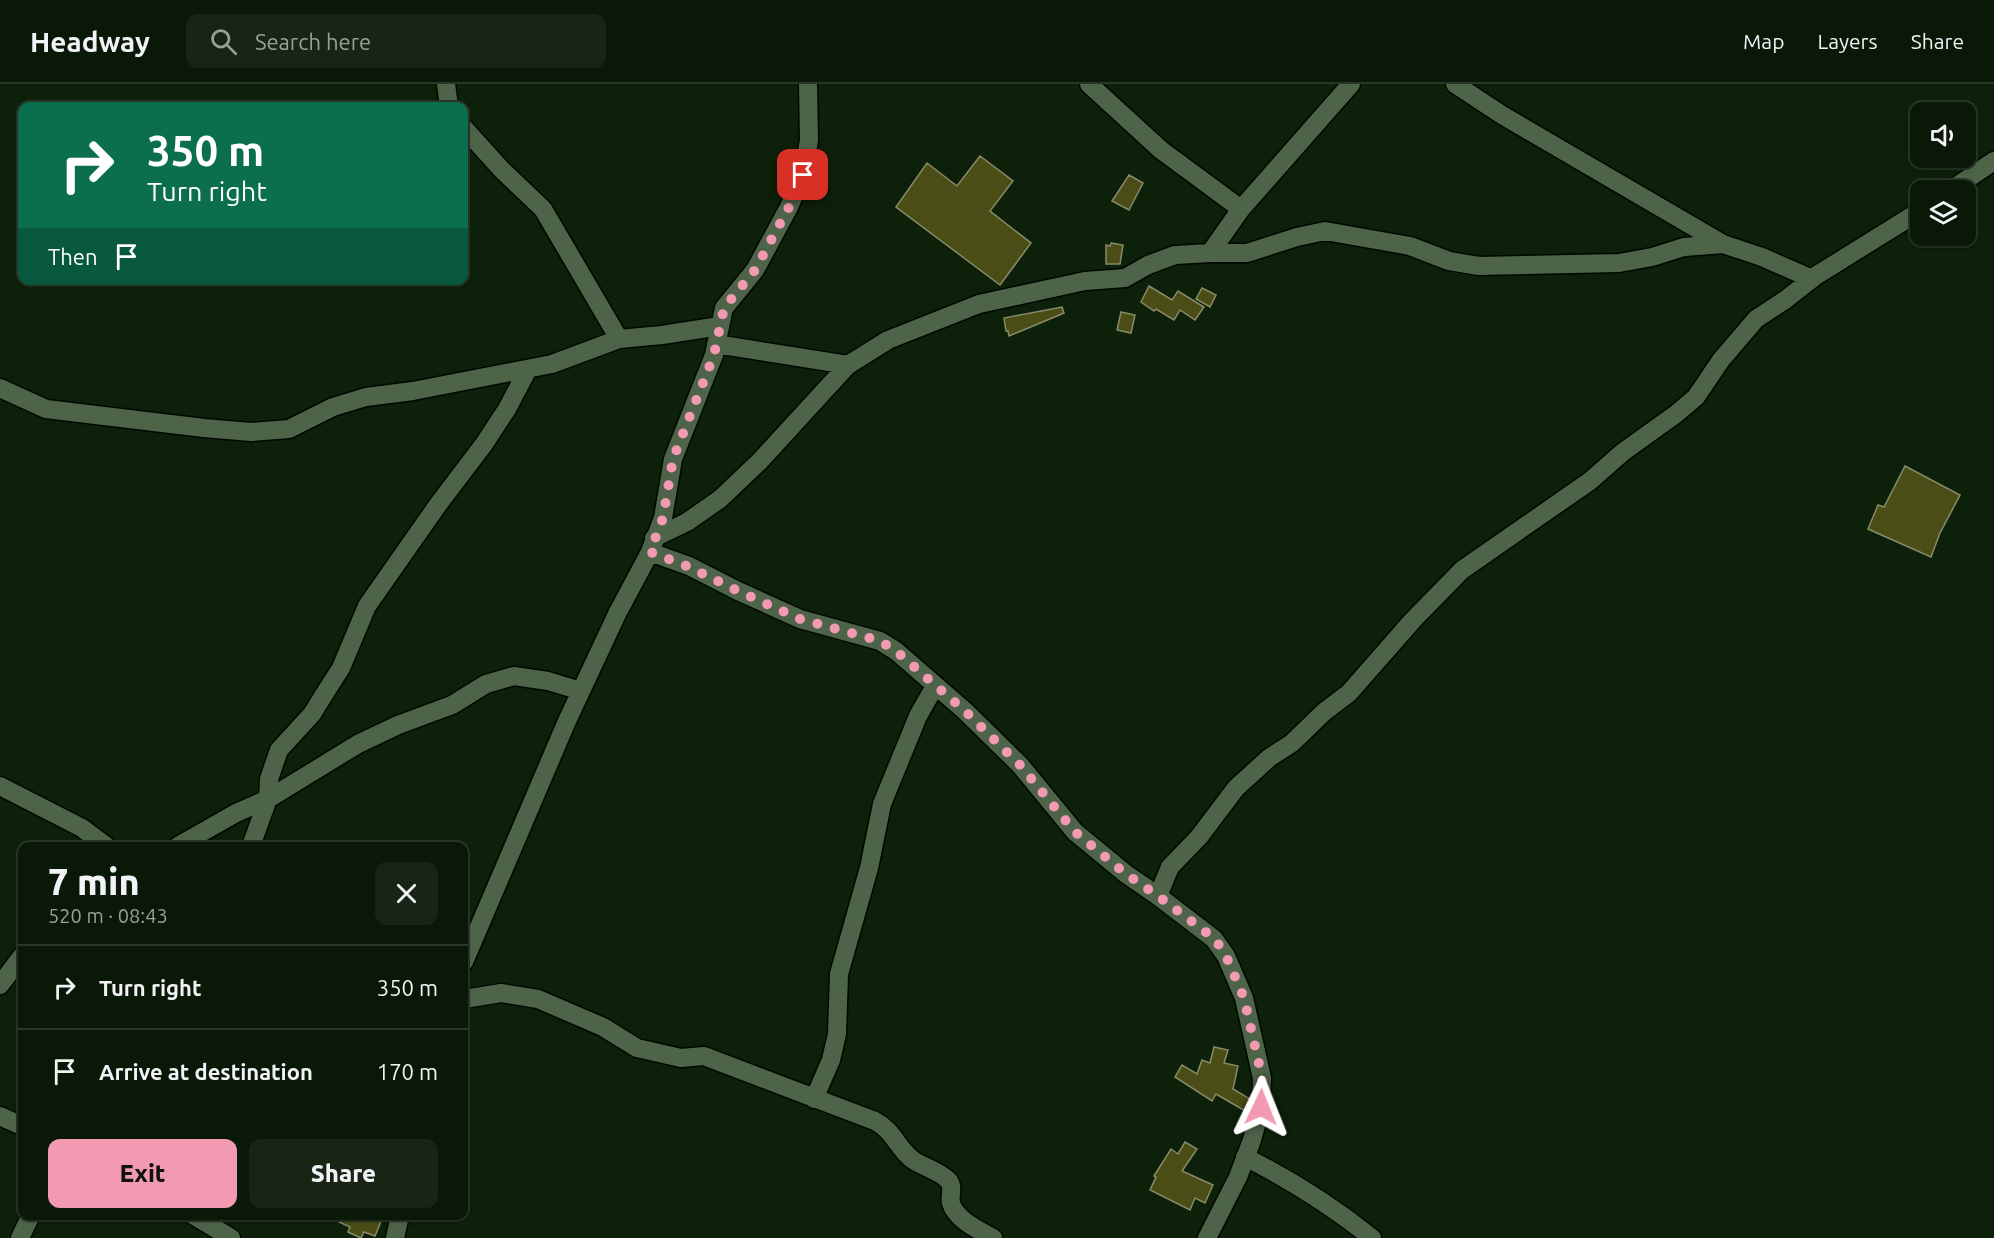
<!DOCTYPE html>
<html lang="en">
<head>
<meta charset="utf-8">
<style>
  :root { --surface:#0a1807; --page:#182515; --text:#f1f3f6; --muted:#99a09b; --line:#2a3728; --accent:#f19ab1 }
  body { margin:0; font-family:Ubuntu,sans-serif; background:var(--page); color:var(--text); height:100vh; display:flex; flex-direction:column; font-size:22px; white-space:nowrap }
  * { box-sizing:border-box; margin:0 }
  p { font-size:20px; color:var(--muted) }
  .icon { flex:none; width:33px; height:33px; fill:none; stroke:currentColor; stroke-width:2; stroke-linecap:round; stroke-linejoin:round }
  .map { position:relative; flex:1; overflow:hidden }
  .panel { position:absolute; left:18px; top:758px; width:450px; height:378px; display:flex; flex-direction:column; background:var(--surface); border-radius:12px; box-shadow:0 2px 4px #0004,0 0 0 2px var(--line) }
  .panel>* { flex:none }
  .banner { position:absolute; left:18px; top:18px; width:450px; height:183px; border-radius:12px; box-shadow:0 2px 4px #0004,0 0 0 2px var(--line); background:#0b6e4f; color:#fff; overflow:hidden }
  .controls { position:absolute; left:1910px; top:18px; display:grid; gap:12px }
  .controls a { display:grid; place-items:center; width:66px; height:66px; border-radius:12px; background:var(--surface); box-shadow:0 2px 4px #0004,0 0 0 2px var(--line); font-size:30px }
  .pin { position:absolute; display:grid; place-items:center; width:51px; height:51px; color:#fff; margin:-26px; border-radius:12px; box-shadow:0 3px 9px #0006 }
  .me { position:absolute; width:66px; margin:-33px; rotate:2deg; stroke-linejoin:round; filter:drop-shadow(0 0 4px #0008) }
  .turn { display:flex; align-items:center; gap:21px; height:126px; padding:0 30px; font-size:27px }
  .turn .icon { width:78px; height:78px; stroke-width:2.5 }
  .turn b { display:block; font-size:42px; line-height:51px }
  .then { display:flex; align-items:center; height:57px; padding:0 30px; background:#0003; gap:12px; font-size:22px }
  .round { display:grid; place-items:center; flex:none; width:63px; height:63px; border-radius:12px; background:var(--page) }
  .headline { display:flex; align-items:center; justify-content:space-between; height:102px; padding:0 30px }
  h1 { font-size:36px; font-weight:800; line-height:45px }
  .action { display:flex; gap:12px; margin-top:auto; padding:12px 30px }
  .action a { flex:1; height:69px; border-radius:12px; background:var(--accent); color:#111; font-size:24px; font-weight:800; line-height:69px; text-align:center }
  .action a+a { background:var(--page); color:var(--text) }
  ul { padding:0; list-style:none }
  li { display:flex; align-items:center; gap:18px; height:84px; padding:0 30px; border-top:2px solid var(--line) }
  li div { flex:1 }
  li b { display:block; font-size:22px }
  li em { font-style:normal }
  header { display:flex; align-items:center; gap:36px; box-sizing:border-box; height:84px; padding:0 30px; background:var(--surface); border-bottom:2px solid var(--line) }
  header strong { font-size:28px }
  nav { display:flex; gap:33px; margin-inline-start:auto; font-size:21px }
  .search { width:420px; height:54px; background:var(--page); display:flex; align-items:center; gap:15px; box-sizing:border-box; padding:0 21px; border-radius:12px; color:var(--muted); font-size:22px }
  .map>svg:first-child { display:block }
  .building { fill:#4a4d15; stroke:#888b69; stroke-width:1.5 }
  .lines { fill:none; stroke-linecap:round; stroke-linejoin:round }
  .street-casing { stroke:#000900; stroke-width:21 }
  .street { stroke:#4e6449; stroke-width:18 }
  .route { stroke:#f19ab1; stroke-width:10; stroke-dasharray:0 18 }
</style>
</head>
<body>
<header>
<strong>Headway</strong>
<div class="search"><svg class="icon" aria-label="search" viewBox="0 0 24 24"><circle cx="10" cy="10" r="6"/><path d="M15 15l6 6"/></svg>Search here</div>
<nav><a>Map</a><a>Layers</a><a>Share</a></nav>
</header>
<div class="map">
<svg width="1994" height="1154" viewBox="0 0 1994 1154">
  <rect width="100%" height="100%" fill="#0d2009"/>
  <path class="building" d="M980,72L1013,97L990,127L1031,159L1000,201L896,123L927,79L957,102Z
    M1129,91L1143,99L1129,126L1112,117Z
    M1111,159L1123,161L1120,180H1106V161L1110,162Z
    M1149,202L1172,216L1178,207L1204,223L1195,236L1180,226L1174,236L1156,225L1154,227L1141,218Z
    M1202,204L1216,211L1210,223L1196,215Z
    M1062,223L1064,229L1009,252L1008,247H1006L1004,234Z
    M1121,228L1135,231L1131,249L1117,246Z
    M1905,382L1960,411L1940,449L1931,473L1868,445L1878,421L1884,423Z
    M1214,963L1228,966L1224,979L1238,982L1233,1005L1250,1015L1247,1028L1216,1010L1212,1017L1175,993L1182,981L1197,990L1202,976L1210,979Z
    M1185,1058L1197,1065L1182,1087L1213,1101L1205,1119L1195,1114L1190,1126L1150,1106L1156,1093L1154,1092L1171,1065L1178,1070Z
    M324,1131H372L382,1135L375,1152L364,1148L361,1154L348,1148L350,1143Z"/>
  <g class="lines">
    <defs>
      <path id="street" d="M446,0L449,22
        M1089,0L1161,66L1241,125
        M1455,0L1502,31L1723,160L1762,173L1812,195
        M464,44L502,86L543,125L619,255
        M1951,106L1994,77
        M1210,169L1241,125L1351,0
        M716,260L848,281
        M0,304L46,325L204,344L251,348L289,345L333,323L366,313L413,307L552,280L619,255L662,251L720,242
        M654,454L687,438L720,415L760,377L848,281L888,256L979,220L1085,197L1125,194L1148,181L1175,171L1210,169H1247L1297,153L1325,147L1410,162L1449,177L1479,182L1619,179L1652,173L1684,163L1723,160
        M650,468L689,482L738,507L800,535L880,557L896,567L965,627L1020,681L1075,748L1126,790L1158,812L1214,855L1226,872L1244,914L1262,994L1261,1023L1252,1056L1238,1093L1207,1154
        M0,702L82,744L106,762
        M178,762L236,729L268,715L358,660L398,641L452,621L486,600L514,592L548,597L581,607
        M251,762L268,715L269,695L279,666L312,630L325,609L341,584L367,522L437,422L484,360L507,325L528,285
        M1158,812L1170,783L1199,753L1236,704L1269,674L1292,659L1324,628L1349,609L1413,536L1462,486L1590,397L1623,368L1676,330L1696,313L1721,276L1756,235L1785,216L1817,191L1920,127
        M464,878L567,637L617,530L650,468L663,434L673,375L714,271L724,224L755,186L789,123L803,91L809,56L808,0
        M0,901L22,872
        M464,915L501,909L538,915L603,943L637,964L681,974L704,972L875,1037C894,1047 897,1064 913,1076C923,1083 940,1087 949,1097C954,1104 949,1112 951,1119C956,1136 979,1146 993,1154
        M814,1015L831,976L837,950L839,890L869,784L882,720L918,632L935,602
        M0,1032L22,1042
        M1245,1073C1291,1096 1332,1122 1372,1154
        M193,1131L231,1154
        M20,1154L31,1131
        M395,1154L400,1131"/>
    </defs>
    <use href="#street" class="street-casing"/>
    <use href="#street" class="street"/>
  </g>
  <g class="lines">
    <path class="route" d="M803,91L789,123L755,186L724,224L714,271L673,375L663,434L650,468L689,483L738,507L800,535L880,557L896,567L965,627L1020,681L1075,748L1126,790L1158,812L1215,855L1226,872L1244,914L1262,993L1261,1023"/>
  </g>
</svg>
<div class="controls">
<a><svg class="icon" aria-label="sound" viewBox="0 0 24 24"><path d="M4 9h4l5-4v14l-5-4H4zM17 9q2 3 0 6"/></svg></a>
<a><svg class="icon" aria-label="layers" viewBox="0 0 24 24"><path d="M12 4l9 5-9 5-9-5zM3 14l9 5 9-5"/></svg></a>
</div>
<div class="pin" style="left:803px;top:91px;background:#d93025"><svg class="icon" aria-label="arrive" viewBox="0 0 24 24"><path d="M6 21V4h12l-3 4 3 4H6"/></svg></div>
<svg class="me" style="left:1261px;top:1023px" viewBox="-20 -20 40 40"><path d="M0-17L14 15 0 8-14 15z" fill="#f19ab1" stroke="#fff" stroke-width="4"/></svg>
<div class="banner">
<div class="turn"><svg class="icon" aria-label="right" viewBox="0 0 24 24"><path d="M7 20v-9h11M14 6l5 5-5 5"/></svg><div><b>350 m</b>Turn right</div></div>
<div class="then">Then<svg class="icon" aria-label="arrive" viewBox="0 0 24 24"><path d="M6 21V4h12l-3 4 3 4H6"/></svg></div>
</div>
<section class="panel">
<div class="headline"><div><h1>7 min</h1><p>520 m · 08:43</p></div><a class="round"><svg class="icon" aria-label="close" viewBox="0 0 24 24"><path d="M6 6l12 12M18 6L6 18"/></svg></a></div>
<ul>
<li><svg class="icon" aria-label="right" viewBox="0 0 24 24"><path d="M7 20v-9h11M14 6l5 5-5 5"/></svg><div><b>Turn right</b></div><em>350 m</em></li>
<li><svg class="icon" aria-label="arrive" viewBox="0 0 24 24"><path d="M6 21V4h12l-3 4 3 4H6"/></svg><div><b>Arrive at destination</b></div><em>170 m</em></li>
</ul>
<div class="action"><a>Exit</a><a>Share</a></div>
</section>
</div>
</body>
</html>
